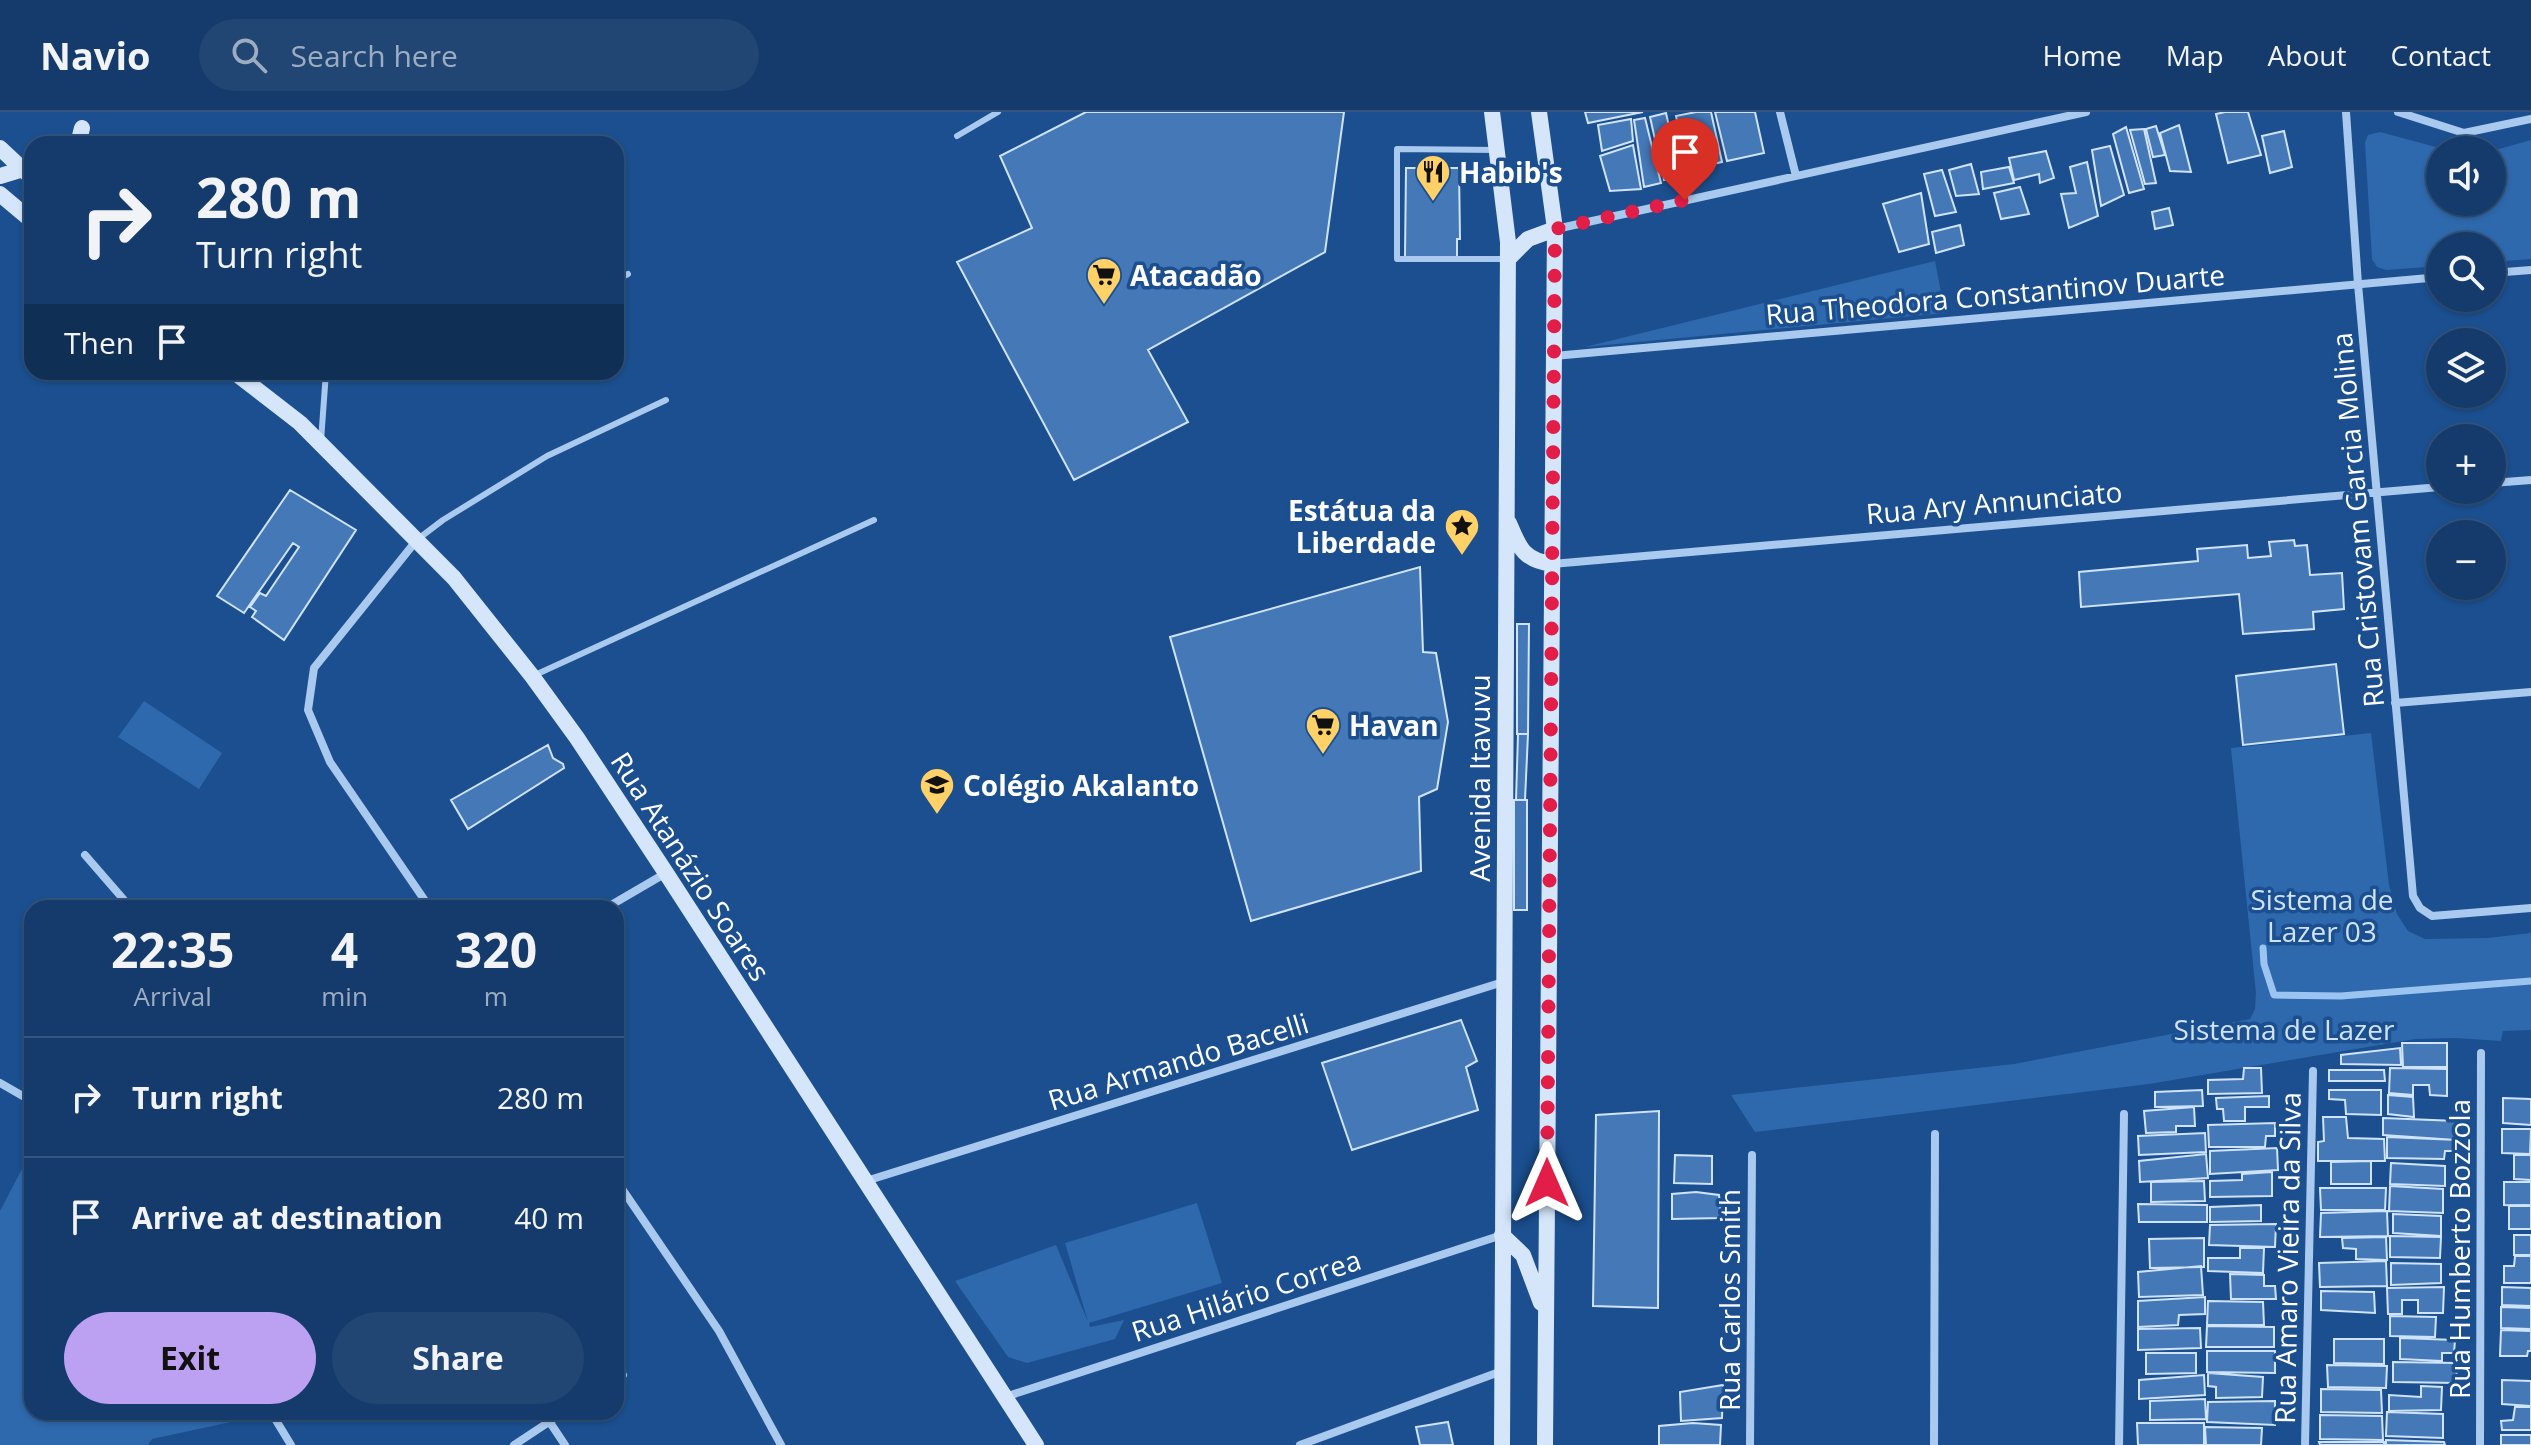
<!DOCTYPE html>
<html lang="en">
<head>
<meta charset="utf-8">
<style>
  :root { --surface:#143b6b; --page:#214673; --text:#f1f3f6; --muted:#9dadc1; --line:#33557e; --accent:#bca0f2 }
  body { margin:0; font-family:"Open Sans",sans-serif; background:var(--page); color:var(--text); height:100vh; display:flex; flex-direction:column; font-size:30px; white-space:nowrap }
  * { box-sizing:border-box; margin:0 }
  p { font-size:26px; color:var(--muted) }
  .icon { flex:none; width:44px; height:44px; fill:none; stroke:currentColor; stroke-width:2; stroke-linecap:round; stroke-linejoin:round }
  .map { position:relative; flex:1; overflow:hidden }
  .drawer { position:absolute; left:24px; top:788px; width:600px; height:520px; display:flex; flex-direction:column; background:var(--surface); border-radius:24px; box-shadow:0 2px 6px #0004,0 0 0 2px var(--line) }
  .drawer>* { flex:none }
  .top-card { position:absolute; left:24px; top:24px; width:600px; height:244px; border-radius:24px; box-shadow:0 2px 6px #0004,0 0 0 2px var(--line); background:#143b6b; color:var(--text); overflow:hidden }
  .fabs { position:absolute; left:2426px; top:24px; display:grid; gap:16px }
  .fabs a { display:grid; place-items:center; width:80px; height:80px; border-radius:50%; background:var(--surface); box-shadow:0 2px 6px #0004,0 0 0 2px var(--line); font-size:40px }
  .pin { position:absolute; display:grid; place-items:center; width:68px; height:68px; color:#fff; margin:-82px -34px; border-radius:50% 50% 50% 0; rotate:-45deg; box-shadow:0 0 8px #0007 }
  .pin .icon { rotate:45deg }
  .me { position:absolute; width:88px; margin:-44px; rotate:0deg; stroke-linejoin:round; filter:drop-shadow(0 0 6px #0008) }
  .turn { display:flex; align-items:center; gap:28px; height:168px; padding:0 40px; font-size:36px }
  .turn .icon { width:104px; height:104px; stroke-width:2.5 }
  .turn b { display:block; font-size:56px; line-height:68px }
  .then { display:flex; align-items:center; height:76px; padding:0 40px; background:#0003; gap:16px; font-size:30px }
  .eta { display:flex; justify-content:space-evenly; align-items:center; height:136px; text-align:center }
  .eta b { font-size:48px; font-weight:700; line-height:56px }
  .action { display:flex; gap:16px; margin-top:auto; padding:16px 40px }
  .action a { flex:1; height:92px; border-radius:48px; background:var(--accent); color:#111; font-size:32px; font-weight:700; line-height:92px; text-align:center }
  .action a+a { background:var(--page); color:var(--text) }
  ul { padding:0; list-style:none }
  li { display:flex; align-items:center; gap:24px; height:120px; padding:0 40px; border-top:2px solid var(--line) }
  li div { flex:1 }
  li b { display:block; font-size:30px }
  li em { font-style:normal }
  header { display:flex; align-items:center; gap:48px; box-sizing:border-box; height:112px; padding:0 40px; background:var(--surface); border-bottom:2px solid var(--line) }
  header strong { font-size:38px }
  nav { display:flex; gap:44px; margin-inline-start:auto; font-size:28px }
  .search { width:560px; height:72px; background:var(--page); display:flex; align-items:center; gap:20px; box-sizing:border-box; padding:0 28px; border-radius:44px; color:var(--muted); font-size:30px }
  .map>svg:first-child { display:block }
  .green { fill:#2e69ad }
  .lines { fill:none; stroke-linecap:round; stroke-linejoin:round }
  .stream { stroke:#9cc4f0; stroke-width:7 }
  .building { fill:#4478b7; stroke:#cfe3fa; stroke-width:2 }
  .lane { stroke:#a9c9ee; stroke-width:6 }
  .street { stroke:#a9c9ee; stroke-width:8 }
  .secondary { stroke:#d6e6fa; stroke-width:16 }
  .route { stroke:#e11d48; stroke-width:14; stroke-dasharray:0 25.2 }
  .labels { text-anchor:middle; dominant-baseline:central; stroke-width:7; stroke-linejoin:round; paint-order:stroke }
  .poi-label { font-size:28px; font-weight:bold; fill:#fff; stroke:#1b4f8f; text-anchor:start }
  .street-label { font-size:28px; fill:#fff; stroke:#1b4f8f }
  .park-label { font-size:28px; fill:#cfe3fa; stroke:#1b4f8f }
</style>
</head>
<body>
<header>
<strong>Navio</strong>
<div class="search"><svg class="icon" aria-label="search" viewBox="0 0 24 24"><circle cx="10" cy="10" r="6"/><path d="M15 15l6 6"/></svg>Search here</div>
<nav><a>Home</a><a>Map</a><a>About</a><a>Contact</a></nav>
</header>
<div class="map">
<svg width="2531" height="1333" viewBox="0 0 2531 1333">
  <rect width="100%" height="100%" fill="#1b4f8f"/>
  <path class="green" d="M2380,20L2447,38H2440V90H2492V39L2531,28V147L2492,150V134H2440V154L2386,158L2377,155L2372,147L2365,31L2368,23Z
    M1935,149L1945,201L1585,235Z
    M144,589L222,641L199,677L118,625Z
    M2371,621L2389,773L2397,802L2408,819L2425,827L2488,826L2531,821V918L2503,919L2501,929L2455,926L2415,927L2149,972L1755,1020L1731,983L2014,952L2250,907L2255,897L2256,881L2231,636Z
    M32,1038V1300H228L231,1310L152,1327L148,1333H0V1099Z
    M1197,1091L1222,1171L1089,1211L1090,1215L1124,1208L1115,1227L1027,1251L1008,1245L955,1169L1056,1133L1088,1210L1065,1131Z"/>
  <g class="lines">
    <path class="stream" d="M2263,836L2264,852L2274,883L2341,884L2531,869"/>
  </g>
  <path class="building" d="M1086,0H1344L1325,140L1148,238L1188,310L1074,368L957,150L1032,116L1000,44Z
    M1585,0H1643L1588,11Z
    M1696,0H1711L1722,50L1687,58L1676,4Z
    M1715,0H1755L1764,41L1727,49Z
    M2225,0H2248L2261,43L2228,51L2216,2Z
    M1666,1L1680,64L1664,68L1650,5Z
    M1645,6L1661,71L1644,75L1634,8Z
    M1631,7L1633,29L1602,39L1598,13Z
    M2179,13L2191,60L2170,59L2160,21Z
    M2156,14L2165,43L2153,45L2146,17Z
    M2126,15L2144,77L2129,81L2113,22Z
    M2144,17L2156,71L2145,72L2130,18Z
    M2284,19L2292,55L2270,61L2262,24Z
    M1633,33L1641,77L1610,79L1600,44Z
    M2110,34L2124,83L2101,94L2092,38Z
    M2046,39L2054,66L2040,71L2039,62L2014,68L2009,46Z
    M2087,50L2098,104L2069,116L2061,82L2076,81L2070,55Z
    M1971,52L1979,82L1956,84L1949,58Z
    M2009,55L2014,71L1983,77L1981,60Z
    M1406,56H1459L1460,127H1457V145H1405Z
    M1942,58L1956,100L1935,104L1924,62Z
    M2020,75L2029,102L2001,107L1994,81Z
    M1921,81L1929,132L1899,140L1883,92Z
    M2169,96L2173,113L2155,117L2152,100Z
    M1960,113L1964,133L1936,141L1932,120Z
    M290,378L356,418L284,528L252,505L256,499L250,495L260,481L266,484L299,435L293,431L244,501L217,484Z
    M2294,428L2295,434L2307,433L2310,463L2342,461L2344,497L2313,500L2314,517L2243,522L2239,482L2081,495L2079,460L2198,449L2197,437L2247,433L2248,446L2271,444L2269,430Z
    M1420,455L1423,540L1436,541L1448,610L1437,677L1419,685L1421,759L1251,809L1170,525Z
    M1517,512H1529L1528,622H1517Z
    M2336,552L2344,622L2243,633L2236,564Z
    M1518,622H1528L1525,688H1516Z
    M548,633L553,646L563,652L564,656L468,717L451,688Z
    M1514,688H1527V798H1514Z
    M1461,908L1477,949L1466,955L1478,998L1352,1038L1322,951Z
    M2402,931H2447V955H2403Z
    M2400,936L2401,953L2341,952V943Z
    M2244,956H2261L2262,981L2208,982V968L2243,967Z
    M2390,956L2447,957V984L2430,983L2429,973H2413V983L2389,981Z
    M2329,958H2384L2385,969H2329Z
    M2202,978L2203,994L2155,995V980Z
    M2329,978H2381V1003L2346,1002L2345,988L2329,987Z
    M2388,983L2413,985L2414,1005L2388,1002Z
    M2269,984V995H2245V1009H2224L2223,997H2217L2216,986Z
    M2503,986L2531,987V1013L2503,1011Z
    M2194,995L2195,1014H2176V1020L2146,1021L2144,999Z
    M1659,999L1658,1196L1593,1194L1596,1003Z
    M2323,1005H2346L2348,1026L2384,1027L2385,1049H2318V1030L2324,1029Z
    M2383,1006L2456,1009V1028L2383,1023Z
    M2275,1011V1024H2266L2265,1035H2209L2208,1013Z
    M2502,1017H2531L2530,1042L2502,1041Z
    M2205,1021L2206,1040L2139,1043L2138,1024Z
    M2387,1025L2458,1028L2457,1039H2445L2444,1047L2387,1046Z
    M2277,1036L2278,1058L2210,1062V1039Z
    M2206,1042L2208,1066L2140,1070L2139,1049Z
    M1675,1043L1712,1044V1072L1674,1071Z
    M2514,1043H2531V1068L2514,1067Z
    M2371,1049V1072H2331V1050Z
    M2391,1051L2445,1054V1074L2390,1072Z
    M2272,1060V1084L2210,1085V1069L2242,1068V1062Z
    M2204,1069L2205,1089L2151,1090V1070Z
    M2504,1070H2531V1094L2504,1093Z
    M2390,1074L2443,1077V1101L2389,1099Z
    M2320,1076H2386L2385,1098H2321Z
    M1696,1080L1719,1083L1721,1106L1672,1107V1082Z
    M2138,1092L2207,1093V1110H2139Z
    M2261,1093V1109L2210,1110V1095Z
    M2531,1093V1117H2509V1094Z
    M2387,1099L2388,1124L2320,1125L2321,1101Z
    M2393,1102L2441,1104V1124L2393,1121Z
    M2276,1112L2275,1135L2209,1133L2210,1113Z
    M2514,1123H2531V1143H2514Z
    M2390,1124L2441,1125L2440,1146L2390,1145Z
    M2386,1125L2387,1148L2356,1147V1137L2343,1136L2342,1126Z
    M2204,1126V1155L2150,1156L2149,1127Z
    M2240,1136H2264L2263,1161L2208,1159V1146H2240Z
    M2515,1144H2531V1171H2504V1154H2514Z
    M2386,1149L2387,1174L2320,1175L2319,1151Z
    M2391,1151L2441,1152V1171L2391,1173Z
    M2201,1154L2203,1183L2139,1185L2138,1160Z
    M2230,1162L2264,1163V1174H2275L2276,1187H2231Z
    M2444,1175L2443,1201H2418V1188H2402V1202H2388L2387,1176Z
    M2502,1175L2531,1176V1194L2502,1193Z
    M2321,1179L2374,1180L2375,1201L2321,1198Z
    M2205,1185V1202L2179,1203L2178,1213L2138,1215V1189Z
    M2208,1189L2263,1190L2264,1213H2207Z
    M2501,1195L2531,1196V1217L2501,1216Z
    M2390,1204L2436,1205L2435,1225L2390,1224Z
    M2207,1214L2274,1215V1235H2206Z
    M2200,1216L2201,1236L2138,1238V1217Z
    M2501,1218L2531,1219V1239H2528L2527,1244H2500Z
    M2400,1226L2455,1228L2454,1241H2442V1249L2400,1247Z
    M2334,1227H2384V1252L2334,1251Z
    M2207,1239H2275V1261L2207,1260Z
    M2146,1241H2196V1261L2146,1262Z
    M2393,1250L2456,1251L2457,1271L2393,1270Z
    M2327,1253L2387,1254L2386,1276L2328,1275Z
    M2208,1261L2263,1265L2262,1285L2216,1286V1275L2208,1274Z
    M2204,1263L2205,1283L2139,1287V1268Z
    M2502,1268L2531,1269V1294L2502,1292Z
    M1723,1273L1722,1306L1681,1309L1680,1280Z
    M2421,1274L2442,1275L2441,1298L2389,1299V1283L2421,1285Z
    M2321,1277L2381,1278L2382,1301L2321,1300Z
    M2205,1287L2206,1307L2150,1308V1289Z
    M2275,1289V1313L2207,1310L2208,1290Z
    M2515,1295H2531V1318H2502L2501,1309L2513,1308Z
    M2387,1300L2443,1302V1326L2386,1324Z
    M2320,1303L2382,1304L2383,1328L2320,1327Z
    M1448,1310L1453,1333H1420L1416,1315Z
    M1693,1311L1721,1313L1720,1333H1659V1314Z
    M2137,1311H2204V1333H2138Z
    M2205,1315L2262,1316L2261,1333H2206Z
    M2501,1323H2531V1333H2501Z
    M2386,1328L2444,1330L2445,1333H2386Z
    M2319,1330H2384V1333H2320Z"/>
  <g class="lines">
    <path class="lane" d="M957,24L998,0
      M1497,38L1397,37V147H1505
      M616,168L628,162
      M321,329L326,260
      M418,427L443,408L547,344L666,288
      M535,563L874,408"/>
    <path class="street" d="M1780,0L1796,64
      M2346,0L2358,172L2413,784L2420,796L2432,804L2531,796
      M2398,0L2464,21L2531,7
      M1556,117L2086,0
      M2492,161L2531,158
      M1554,244L2440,165
      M2492,371L2531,368
      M416,429L314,556L308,598L330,650L430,796
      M1552,452L2440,375
      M2395,591L2531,580
      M85,743L131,796
      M606,796L666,761
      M0,971L28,987
      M616,1068L719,1219L781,1333
      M866,1069L1503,870
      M616,1267L623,1263
      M1005,1285L1502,1123
      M271,1300L291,1333
      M543,1300L565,1333
      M514,1333L564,1300
      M1300,1333L1502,1259
      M1750,1333L1752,1043
      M1934,1333L1935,1022
      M2119,1333L2124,1002
      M2305,1333L2313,959
      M2480,1333L2481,941"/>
    <path class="secondary" d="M1492,0L1508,130L1502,1333
      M1539,0L1555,117L1545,1333
      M78,32L82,16
      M0,36L32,66
      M0,64L23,57
      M0,82L32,109
      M1508,147L1528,127L1555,117
      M234,260L300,311L454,466L532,564L577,626L666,761L1036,1333
      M1509,411C1519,435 1523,448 1552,452
      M1502,1123L1523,1143L1541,1191"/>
  </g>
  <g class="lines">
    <path class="route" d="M1547,1071L1555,117L1685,88"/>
  </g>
  <defs>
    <symbol id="restaurant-pin" viewBox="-11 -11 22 30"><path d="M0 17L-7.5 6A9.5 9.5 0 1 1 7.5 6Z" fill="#ffd166" stroke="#1b4f8f"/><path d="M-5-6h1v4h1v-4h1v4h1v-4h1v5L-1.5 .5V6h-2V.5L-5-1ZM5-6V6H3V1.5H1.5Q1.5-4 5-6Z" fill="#111"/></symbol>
    <symbol id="supermarket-pin" viewBox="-11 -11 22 30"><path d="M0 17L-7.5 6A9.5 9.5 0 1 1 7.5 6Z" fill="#ffd166" stroke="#1b4f8f"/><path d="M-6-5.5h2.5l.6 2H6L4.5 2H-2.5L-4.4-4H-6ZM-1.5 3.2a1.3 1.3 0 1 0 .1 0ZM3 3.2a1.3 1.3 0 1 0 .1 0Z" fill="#111"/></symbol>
    <symbol id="sight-pin" viewBox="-11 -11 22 30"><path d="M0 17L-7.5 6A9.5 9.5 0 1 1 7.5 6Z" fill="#ffd166" stroke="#1b4f8f"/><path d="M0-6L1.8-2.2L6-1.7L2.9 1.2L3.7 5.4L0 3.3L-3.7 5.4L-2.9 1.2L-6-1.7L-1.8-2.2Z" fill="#111"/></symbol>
    <symbol id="school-pin" viewBox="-11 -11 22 30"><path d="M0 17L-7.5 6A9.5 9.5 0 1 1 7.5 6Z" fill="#ffd166" stroke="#1b4f8f"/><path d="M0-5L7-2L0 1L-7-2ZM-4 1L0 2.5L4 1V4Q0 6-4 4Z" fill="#111"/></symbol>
  </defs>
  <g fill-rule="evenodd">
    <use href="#restaurant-pin" x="1413" y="40" width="40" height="54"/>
    <use href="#supermarket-pin" x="1084" y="143" width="40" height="54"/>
    <use href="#sight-pin" x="1442" y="394" width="40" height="54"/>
    <use href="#supermarket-pin" x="1303" y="593" width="40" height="54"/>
    <use href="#school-pin" x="917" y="653" width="40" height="54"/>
  </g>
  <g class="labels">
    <g class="poi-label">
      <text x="1459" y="60">Habib's</text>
      <text x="1130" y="163">Atacadão</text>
      <text x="1436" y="398" text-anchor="end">Estátua da<tspan x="1436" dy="32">Liberdade</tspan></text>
      <text x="1349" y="613">Havan</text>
      <text x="963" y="673">Colégio Akalanto</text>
    </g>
    <g class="street-label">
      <text transform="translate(1995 182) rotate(-5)">Rua Theodora Constantinov Duarte</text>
      <text transform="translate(1994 390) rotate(-5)">Rua Ary Annunciato</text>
      <text transform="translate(2357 408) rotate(-95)">Rua Cristovam Garcia Molina</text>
      <text transform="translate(1479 666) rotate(-90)">Avenida Itavuvu</text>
      <text transform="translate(691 754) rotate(57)">Rua Atanázio Soares</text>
      <text transform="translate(1178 949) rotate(-17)">Rua Armando Bacelli</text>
      <text transform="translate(2459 1137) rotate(-90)">Rua Humberto Bozzola</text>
      <text transform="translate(2287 1146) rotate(-89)">Rua Amaro Vieira da Silva</text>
      <text transform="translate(1246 1183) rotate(-18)">Rua Hilário Correa</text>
      <text transform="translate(1729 1188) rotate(-90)">Rua Carlos Smith</text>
    </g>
    <g class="park-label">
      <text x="2322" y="787">Sistema de<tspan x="2322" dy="32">Lazer 03</tspan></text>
      <text x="2284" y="917">Sistema de Lazer</text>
    </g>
  </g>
</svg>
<div class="fabs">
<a><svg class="icon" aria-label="sound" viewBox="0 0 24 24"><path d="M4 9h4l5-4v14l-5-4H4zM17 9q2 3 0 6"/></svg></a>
<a><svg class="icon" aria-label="search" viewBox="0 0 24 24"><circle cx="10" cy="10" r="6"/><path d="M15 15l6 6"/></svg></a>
<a><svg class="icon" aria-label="layers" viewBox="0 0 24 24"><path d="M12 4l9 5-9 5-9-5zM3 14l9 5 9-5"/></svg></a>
<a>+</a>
<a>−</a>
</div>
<div class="pin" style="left:1685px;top:88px;background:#d93025"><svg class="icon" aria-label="arrive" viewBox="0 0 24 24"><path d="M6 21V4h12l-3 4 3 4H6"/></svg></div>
<svg class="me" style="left:1547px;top:1071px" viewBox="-20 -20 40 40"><path d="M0-17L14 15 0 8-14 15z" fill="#e11d48" stroke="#fff" stroke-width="4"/></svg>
<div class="top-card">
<div class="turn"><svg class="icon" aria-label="right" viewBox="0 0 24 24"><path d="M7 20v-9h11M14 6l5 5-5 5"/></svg><div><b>280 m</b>Turn right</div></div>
<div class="then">Then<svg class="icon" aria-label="arrive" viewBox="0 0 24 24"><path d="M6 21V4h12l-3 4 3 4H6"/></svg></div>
</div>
<section class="drawer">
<div class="eta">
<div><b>22:35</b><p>Arrival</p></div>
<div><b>4</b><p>min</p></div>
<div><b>320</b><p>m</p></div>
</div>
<ul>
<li><svg class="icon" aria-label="right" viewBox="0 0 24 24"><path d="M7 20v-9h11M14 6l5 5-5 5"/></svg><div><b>Turn right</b></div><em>280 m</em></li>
<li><svg class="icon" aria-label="arrive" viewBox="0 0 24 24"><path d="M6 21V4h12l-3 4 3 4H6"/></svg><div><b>Arrive at destination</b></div><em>40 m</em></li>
</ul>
<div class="action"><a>Exit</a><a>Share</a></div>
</section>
</div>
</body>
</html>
